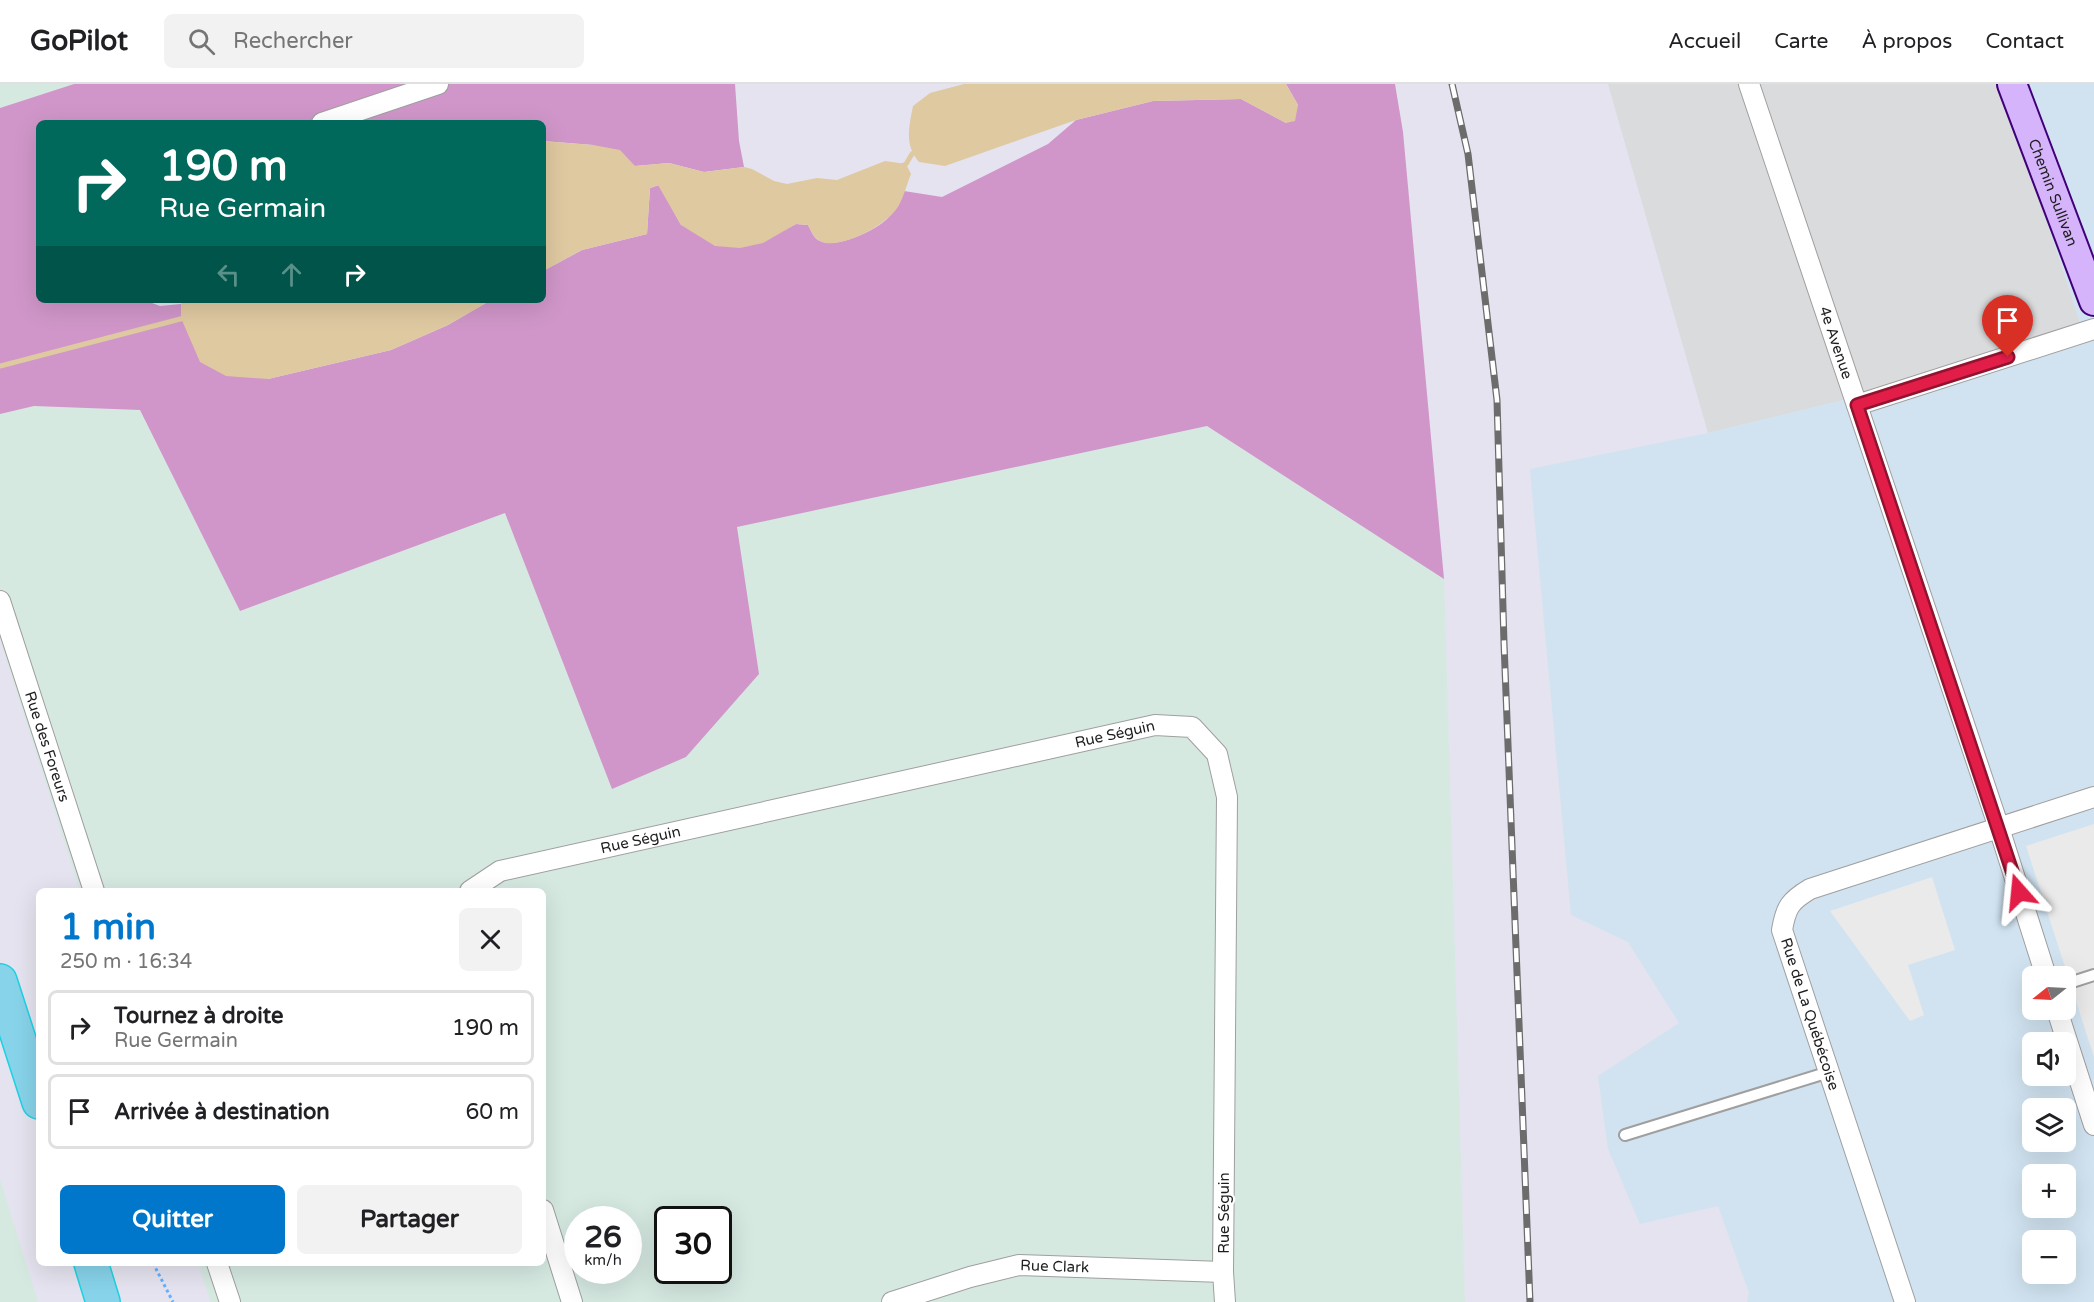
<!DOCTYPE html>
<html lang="fr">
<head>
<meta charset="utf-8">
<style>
  :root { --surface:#fff; --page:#f2f2f2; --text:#202124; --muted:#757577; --line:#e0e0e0; --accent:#0077cb }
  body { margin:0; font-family:"Varela Round",sans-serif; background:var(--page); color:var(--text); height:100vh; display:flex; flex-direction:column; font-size:22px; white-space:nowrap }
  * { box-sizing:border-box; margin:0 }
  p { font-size:20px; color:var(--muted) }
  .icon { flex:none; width:33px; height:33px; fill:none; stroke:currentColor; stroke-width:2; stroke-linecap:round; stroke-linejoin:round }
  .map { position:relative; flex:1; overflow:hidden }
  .side { position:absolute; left:36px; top:804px; width:510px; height:378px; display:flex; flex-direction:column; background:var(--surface); border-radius:9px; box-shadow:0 6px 24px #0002 }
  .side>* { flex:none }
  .hud { position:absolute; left:36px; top:36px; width:510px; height:183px; border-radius:9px; box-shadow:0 6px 24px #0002; background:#00695c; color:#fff; overflow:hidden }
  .needle { width:39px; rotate:252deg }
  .controls { position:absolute; left:2022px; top:882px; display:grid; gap:12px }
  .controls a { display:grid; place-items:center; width:54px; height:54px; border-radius:9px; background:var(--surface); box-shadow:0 6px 24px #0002; font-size:30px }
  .speed { position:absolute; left:564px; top:1122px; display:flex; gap:12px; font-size:30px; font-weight:700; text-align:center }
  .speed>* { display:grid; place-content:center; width:78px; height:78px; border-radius:50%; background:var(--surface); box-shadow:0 6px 24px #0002; line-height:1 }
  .speed small { font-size:15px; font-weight:400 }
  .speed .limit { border:3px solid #111; border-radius:9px; background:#fff; color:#111 }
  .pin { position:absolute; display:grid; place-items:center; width:51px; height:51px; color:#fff; margin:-62px -26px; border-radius:50% 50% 50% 0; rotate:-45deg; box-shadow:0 0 6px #0007 }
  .pin .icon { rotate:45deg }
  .me { position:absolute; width:66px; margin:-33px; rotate:342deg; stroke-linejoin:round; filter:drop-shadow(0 0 4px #0008) }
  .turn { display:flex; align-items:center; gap:21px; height:126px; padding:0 24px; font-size:27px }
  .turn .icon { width:78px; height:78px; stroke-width:2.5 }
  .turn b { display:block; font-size:42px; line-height:51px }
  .lanes { display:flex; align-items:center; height:57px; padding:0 24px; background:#0003; justify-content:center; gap:30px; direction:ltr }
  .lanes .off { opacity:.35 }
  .round { display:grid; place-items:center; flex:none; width:63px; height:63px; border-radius:9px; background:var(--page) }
  .overview { display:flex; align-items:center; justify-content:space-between; height:102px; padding:0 24px }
  h1 { font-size:36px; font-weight:800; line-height:45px; color:var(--accent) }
  .primary-button { display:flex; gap:12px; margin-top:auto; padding:12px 24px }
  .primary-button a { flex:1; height:69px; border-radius:9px; background:var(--accent); color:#fff; font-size:24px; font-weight:800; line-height:69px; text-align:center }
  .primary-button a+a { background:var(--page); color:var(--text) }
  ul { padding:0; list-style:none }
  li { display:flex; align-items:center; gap:18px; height:75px; margin:0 12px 9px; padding:0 12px; border:3px solid var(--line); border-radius:9px }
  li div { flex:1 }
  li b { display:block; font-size:22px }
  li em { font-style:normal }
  header { display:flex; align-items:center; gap:36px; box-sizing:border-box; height:84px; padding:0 30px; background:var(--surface); border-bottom:2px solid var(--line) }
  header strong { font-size:28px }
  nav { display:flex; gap:33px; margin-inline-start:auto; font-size:21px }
  .search { width:420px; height:54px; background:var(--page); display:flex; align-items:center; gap:15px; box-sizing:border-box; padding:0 21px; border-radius:9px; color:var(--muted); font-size:22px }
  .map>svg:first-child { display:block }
  .residential { fill:#dadbdc }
  .commercial { fill:#d1e3f1; fill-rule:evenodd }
  .industrial { fill:#d5e9e1; fill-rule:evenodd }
  .forest { fill:#d096c9 }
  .parking { fill:#eaeaea }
  .water { fill:#dfc9a1 }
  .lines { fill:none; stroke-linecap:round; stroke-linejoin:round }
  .stream { stroke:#dfc9a1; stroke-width:5 }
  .lane-casing { stroke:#9f9f9f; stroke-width:14 }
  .street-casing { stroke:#9f9f9f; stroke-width:22 }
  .secondary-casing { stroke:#3f0079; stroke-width:32 }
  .highway-casing { stroke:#1dd2e0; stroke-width:36 }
  .path { stroke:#64afff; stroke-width:3; stroke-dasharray:3 3; stroke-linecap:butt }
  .lane { stroke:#fff; stroke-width:10 }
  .street { stroke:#fff; stroke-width:20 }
  .secondary { stroke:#d6b4fc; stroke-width:28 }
  .highway { stroke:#87d3ea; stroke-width:33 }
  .rail-casing { stroke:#6c6c6c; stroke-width:7 }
  .rail { stroke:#fff; stroke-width:4.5; stroke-dasharray:14; stroke-linecap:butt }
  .route-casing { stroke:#92132f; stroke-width:15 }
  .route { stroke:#e11d48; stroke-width:10 }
  .labels { text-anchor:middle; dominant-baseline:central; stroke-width:4.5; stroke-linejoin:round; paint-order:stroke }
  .street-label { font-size:15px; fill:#1e1e1e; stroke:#fff }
</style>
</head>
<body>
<header>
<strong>GoPilot</strong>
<div class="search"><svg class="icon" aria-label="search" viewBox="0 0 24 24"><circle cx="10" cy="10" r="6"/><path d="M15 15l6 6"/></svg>Rechercher</div>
<nav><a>Accueil</a><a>Carte</a><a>À propos</a><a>Contact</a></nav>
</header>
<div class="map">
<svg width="2094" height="1218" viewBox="0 0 2094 1218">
  <rect width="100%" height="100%" fill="#e4e3ef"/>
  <path class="residential" d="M1608,0H2002L2080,238L1844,316L1708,349Z"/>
  <path class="commercial" d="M2002,0H2094V1218H1747L1749,1209L1718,1122L1640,1140L1608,1065L1598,992L1679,939L1628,858L1571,831L1530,385L1708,349L1844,316L2080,238ZM2032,892H2066V926H2032ZM2032,958H2066V992H2032ZM2032,1024H2066V1058H2032ZM2032,1090H2066V1124H2032ZM2032,1156H2066V1190H2032Z"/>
  <path class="industrial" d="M0,0H74L0,24Z
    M34,322L140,326L240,527L518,424L759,590L736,443L1207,342L1444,495L1465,1218H211L198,1179H543V807H80L0,555V330ZM578,1136H628V1186H578ZM668,1136H718V1186H668Z
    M0,1095L38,1218H0Z"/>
  <path class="forest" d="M74,0H735L739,57L744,83L704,88L669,79L635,82L593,61L543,57V39H246L241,37H179L171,39H39V216H144L160,222L181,220V234L268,295L391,266L448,241L491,216H543V187L582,166L647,150L650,104L659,101L681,141L783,147L796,140L808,141C811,146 813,153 818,156C834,166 875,147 887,135C896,126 900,119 904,107L942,113L1048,60L1076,36L1153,17L1241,15L1286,39L1298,21L1286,0H1395L1403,48L1444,495L1207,342L737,443L759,590L686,673L612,705L505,429L240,527L140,326L34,322L0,330V24Z"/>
  <path class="parking" d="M2094,740V973L2026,762Z
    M1932,793L1955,866L1908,881L1924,931L1910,937L1830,827Z"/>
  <path class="water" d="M964,0H1286L1298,21L1295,37L1286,39L1241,15L1153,17L1076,36L945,82L919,78C904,60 909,43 913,22L930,9Z
    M543,57L593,61L620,66L635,82L669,79L704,88L744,83L752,85L774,97L787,100L817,94L837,96L885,77L906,80L911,90C907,100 904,112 899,121C889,140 843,165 822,158C814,155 812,148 808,141L796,140L763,159L740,164L715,162L681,141L658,101L650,104L647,150L582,166L543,187Z
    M184,216H491L448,241L391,266L268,295L226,292L200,278L181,234V220Z"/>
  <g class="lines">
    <path class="stream" d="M902,82L906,80L912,70
      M0,282L188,233"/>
    <defs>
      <path id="lane" d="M2066,900L2094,891
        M1625,1051L1829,988"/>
      <g id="street">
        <path id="s1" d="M1749,0L1999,744L2046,892"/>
        <path d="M322,39L438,0"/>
        <path d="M1857,321L2094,245"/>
        <path id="s2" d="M0,517L94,807"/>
        <path id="s3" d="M470,807L500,787L1155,641L1192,643L1217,670L1227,713L1223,1188L1225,1218"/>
        <path d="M2057,926L2094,1041"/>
        <path d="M543,1126L572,1218"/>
        <path d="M217,1179L230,1218"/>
        <path id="s4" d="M892,1218L970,1193L1019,1181L1223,1188"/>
        <path d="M1905,1218L1782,846C1786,823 1790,817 1810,805L2094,713"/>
      </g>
      <g id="secondary">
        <path id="s5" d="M2012,0L2094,217"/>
      </g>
      <path id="highway" d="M0,897L39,1018
        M91,1179L103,1218"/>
    </defs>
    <use href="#lane" class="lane-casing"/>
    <use href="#street" class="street-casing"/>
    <use href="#secondary" class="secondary-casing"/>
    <use href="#highway" class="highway-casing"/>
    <path class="path" d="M153,1179L173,1218"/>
    <use href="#lane" class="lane"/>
    <use href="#street" class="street"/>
    <use href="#secondary" class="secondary"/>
    <use href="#highway" class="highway"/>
    <defs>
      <path id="rail" d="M1452,0L1468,70L1497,316L1504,559L1530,1218"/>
    </defs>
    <use href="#rail" class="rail-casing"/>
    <use href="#rail" class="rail"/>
  </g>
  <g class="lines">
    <defs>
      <path id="route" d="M2008,273L1857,321L2019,808"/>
    </defs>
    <use href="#route" class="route-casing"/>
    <use href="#route" class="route"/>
  </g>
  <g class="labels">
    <g class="street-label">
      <text stroke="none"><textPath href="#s5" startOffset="116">Chemin Sullivan</textPath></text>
      <text stroke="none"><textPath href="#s1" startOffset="273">4e Avenue</textPath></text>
      <text stroke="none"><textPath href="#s3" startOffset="666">Rue Séguin</textPath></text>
      <text stroke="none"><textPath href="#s2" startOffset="153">Rue des Foreurs</textPath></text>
      <text stroke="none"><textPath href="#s3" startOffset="180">Rue Séguin</textPath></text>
      <text transform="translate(1810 930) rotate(72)">Rue de La Québécoise</text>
      <text transform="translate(1224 1129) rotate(-90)">Rue Séguin</text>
      <text stroke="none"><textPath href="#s4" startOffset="168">Rue Clark</textPath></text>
    </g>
  </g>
</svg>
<div class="controls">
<a><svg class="needle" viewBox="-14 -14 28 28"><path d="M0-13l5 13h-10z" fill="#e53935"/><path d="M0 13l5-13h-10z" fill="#757577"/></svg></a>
<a><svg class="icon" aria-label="sound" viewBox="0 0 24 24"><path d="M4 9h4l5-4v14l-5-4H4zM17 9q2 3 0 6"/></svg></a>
<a><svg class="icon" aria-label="layers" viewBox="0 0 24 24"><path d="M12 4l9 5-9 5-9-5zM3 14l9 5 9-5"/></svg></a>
<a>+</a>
<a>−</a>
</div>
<div class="speed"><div>26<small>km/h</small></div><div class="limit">30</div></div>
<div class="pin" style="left:2008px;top:273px;background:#d93025"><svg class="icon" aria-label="arrive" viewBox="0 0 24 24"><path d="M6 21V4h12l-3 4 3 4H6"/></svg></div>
<svg class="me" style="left:2019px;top:808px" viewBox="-20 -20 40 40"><path d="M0-17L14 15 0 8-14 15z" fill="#e11d48" stroke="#fff" stroke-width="4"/></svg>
<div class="hud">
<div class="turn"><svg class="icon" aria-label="right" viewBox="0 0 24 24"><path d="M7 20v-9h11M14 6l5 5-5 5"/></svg><div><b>190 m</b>Rue Germain</div></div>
<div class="lanes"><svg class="icon off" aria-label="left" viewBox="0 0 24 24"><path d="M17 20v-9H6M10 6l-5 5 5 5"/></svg><svg class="icon off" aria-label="ahead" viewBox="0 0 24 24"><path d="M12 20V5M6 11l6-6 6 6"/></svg><svg class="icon" aria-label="right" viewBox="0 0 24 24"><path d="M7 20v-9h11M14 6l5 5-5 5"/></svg></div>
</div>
<section class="side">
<div class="overview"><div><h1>1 min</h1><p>250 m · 16:34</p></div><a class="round"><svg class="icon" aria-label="close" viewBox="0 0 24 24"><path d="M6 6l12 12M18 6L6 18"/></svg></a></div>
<ul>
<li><svg class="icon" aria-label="right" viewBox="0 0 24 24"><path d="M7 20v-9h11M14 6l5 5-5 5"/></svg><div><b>Tournez à droite</b><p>Rue Germain</p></div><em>190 m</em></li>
<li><svg class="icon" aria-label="arrive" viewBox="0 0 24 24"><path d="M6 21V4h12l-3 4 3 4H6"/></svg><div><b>Arrivée à destination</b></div><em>60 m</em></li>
</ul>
<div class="primary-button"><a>Quitter</a><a>Partager</a></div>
</section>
</div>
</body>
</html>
